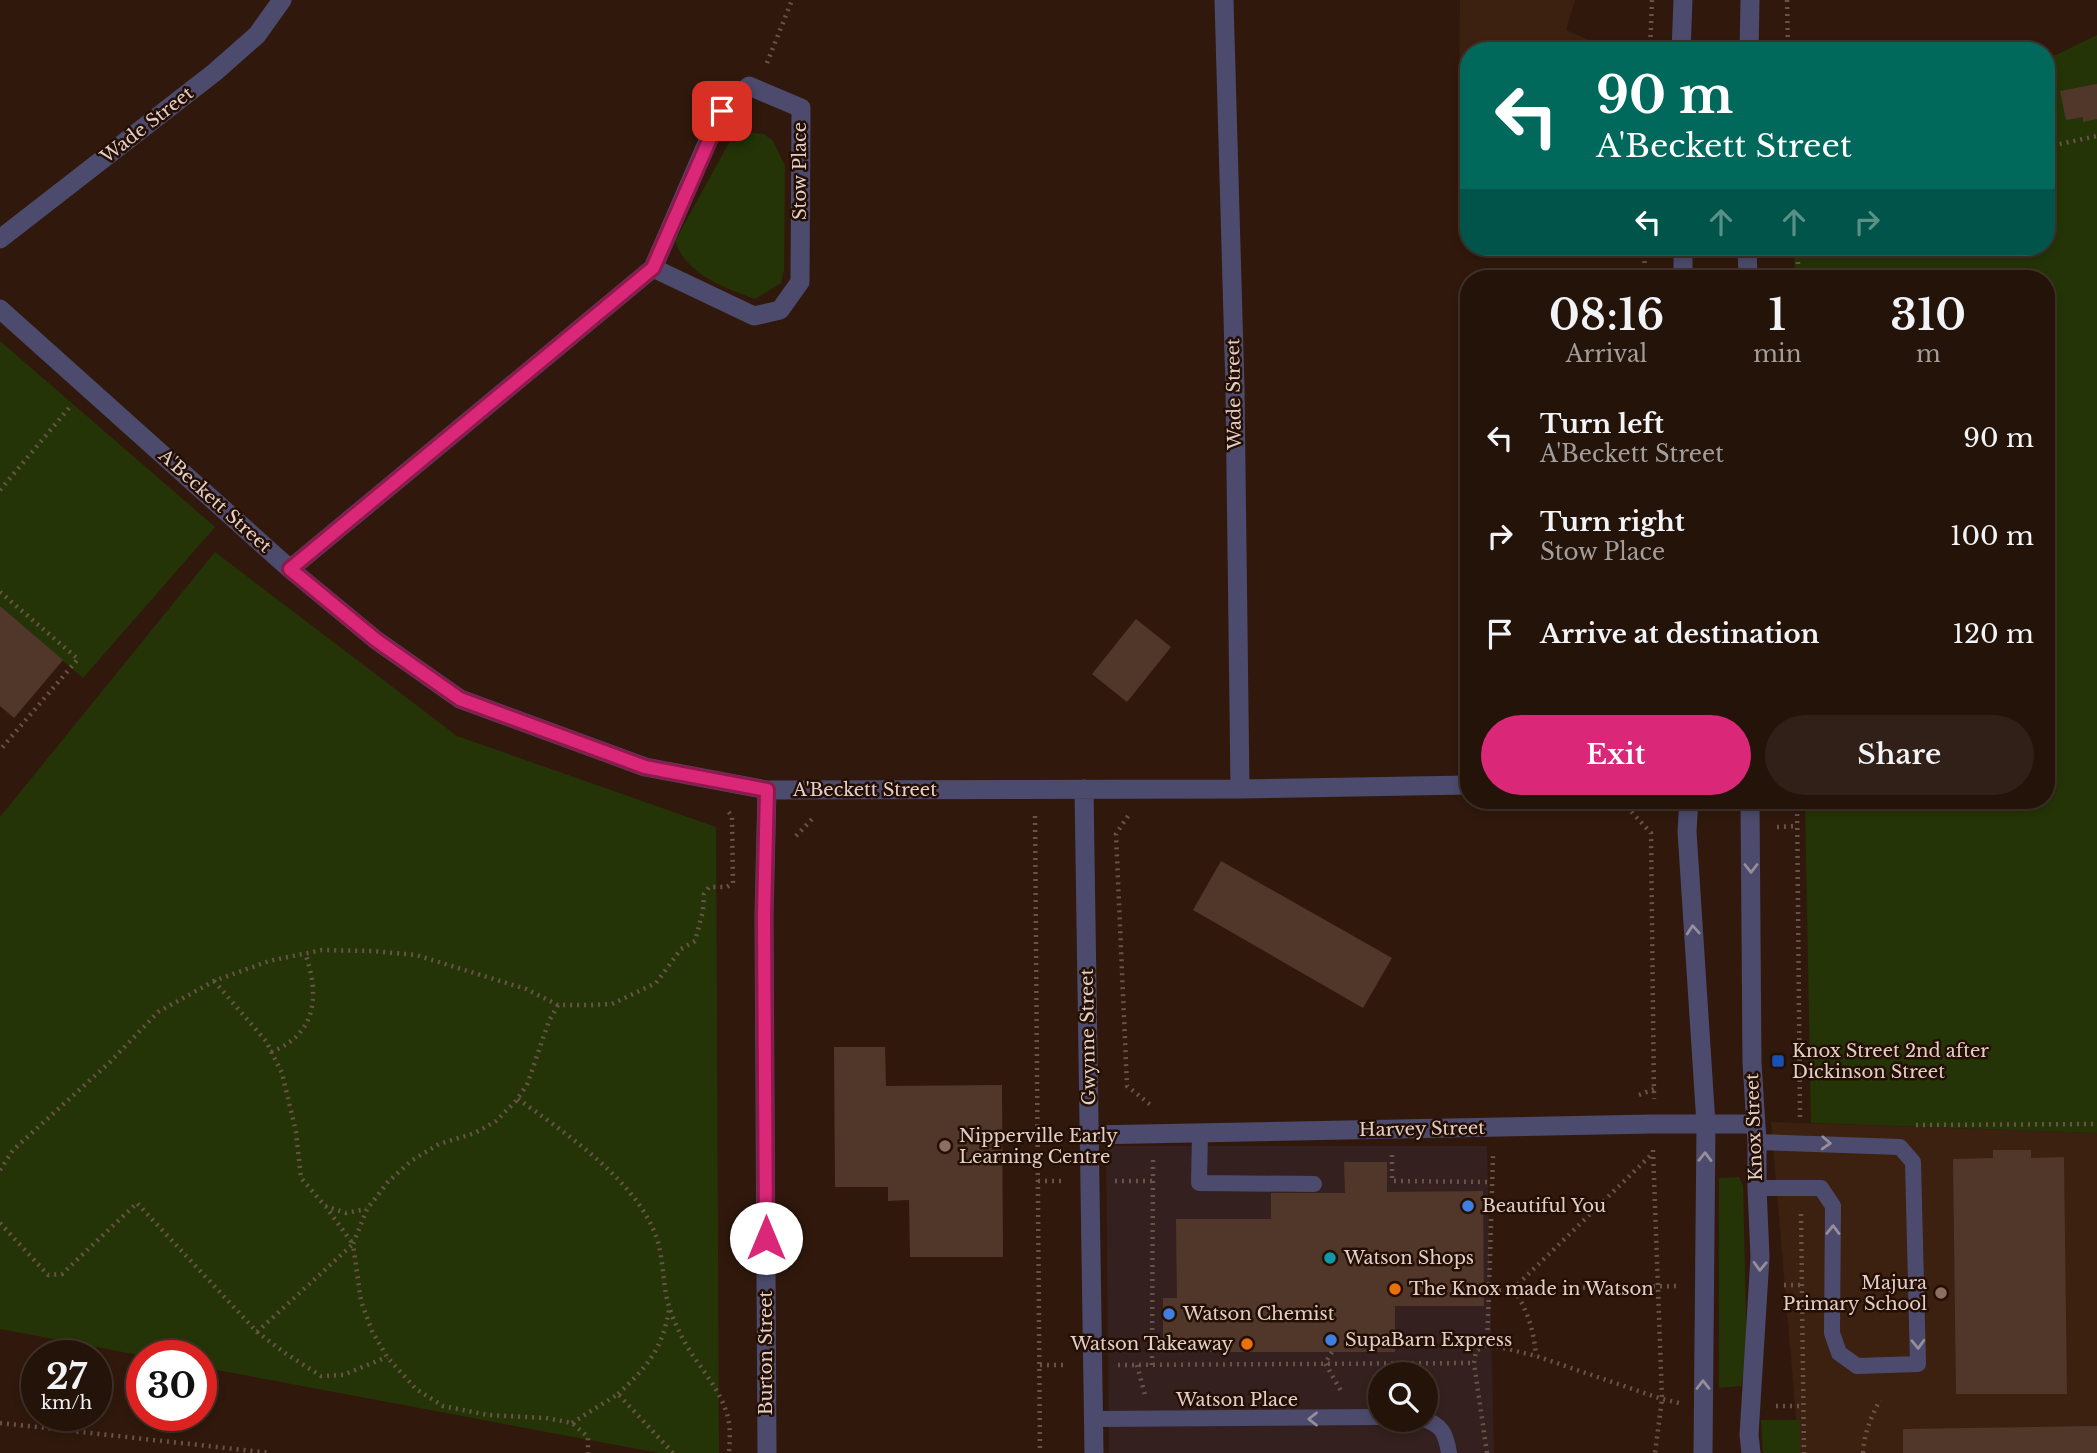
<!DOCTYPE html>
<html lang="en">
<head>
<meta charset="utf-8">
<style>
  :root { --surface:#241309; --page:#302017; --text:#f1f3f6; --muted:#a39e9c; --line:#41322a; --accent:#db2777 }
  body { margin:0; font-family:"Libre Baskerville",serif; background:var(--page); color:var(--text); height:100vh; display:flex; flex-direction:column; font-size:26px; white-space:nowrap }
  * { box-sizing:border-box; margin:0 }
  p { font-size:23px; color:var(--muted) }
  .icon { flex:none; width:38px; height:38px; fill:none; stroke:currentColor; stroke-width:2; stroke-linecap:round; stroke-linejoin:round }
  .map { position:relative; flex:1; overflow:hidden }
  .panel { position:absolute; left:1460px; top:270px; width:595px; height:539px; display:flex; flex-direction:column; background:var(--surface); border-radius:28px; box-shadow:0 4px 10px #0003,0 0 0 2px var(--line) }
  .panel>* { flex:none }
  .banner { position:absolute; left:1460px; top:42px; width:595px; height:214px; border-radius:28px; box-shadow:0 4px 10px #0003,0 0 0 2px var(--line); background:#00695c; color:#fff; overflow:hidden }
  .tools { position:absolute; left:1368px; top:1362px; display:grid; gap:14px }
  .tools a { display:grid; place-items:center; width:70px; height:70px; border-radius:50%; background:var(--surface); box-shadow:0 4px 10px #0003,0 0 0 2px var(--line); font-size:35px }
  .speed { position:absolute; left:21px; top:1340px; display:flex; gap:14px; font-size:35px; font-weight:700; text-align:center }
  .speed>* { display:grid; place-content:center; width:91px; height:91px; border-radius:50%; background:var(--surface); box-shadow:0 4px 10px #0003,0 0 0 2px var(--line); line-height:1 }
  .speed small { font-size:18px; font-weight:400 }
  .speed .limit { border:10px solid #d22; background:#fff; color:#111 }
  .pin { position:absolute; display:grid; place-items:center; width:60px; height:60px; color:#fff; margin:-30px; border-radius:14px; box-shadow:0 4px 10px #0006 }
  .me { position:absolute; width:77px; margin:-38px; rotate:0deg; stroke-linejoin:round; filter:drop-shadow(0 0 5px #0008) }
  .turn { display:flex; align-items:center; gap:24px; height:147px; padding:0 21px; font-size:32px }
  .turn .icon { width:91px; height:91px; stroke-width:2.5 }
  .turn b { display:block; font-size:49px; line-height:60px }
  .lanes { display:flex; align-items:center; height:66px; padding:0 21px; background:#0003; justify-content:center; gap:35px; direction:ltr }
  .lanes .off { opacity:.35 }
  .eta { display:flex; justify-content:space-evenly; align-items:center; height:119px; text-align:center }
  .eta b { font-size:42px; font-weight:600; line-height:49px }
  .action { display:flex; gap:14px; margin-top:auto; padding:14px 21px }
  .action a { flex:1; height:80px; border-radius:42px; background:var(--accent); color:#fff; font-size:28px; font-weight:600; line-height:80px; text-align:center }
  .action a+a { background:var(--page); color:var(--text) }
  ul { padding:0; list-style:none }
  li { display:flex; align-items:center; gap:21px; height:98px; padding:0 21px }
  li div { flex:1 }
  li b { display:block; font-size:26px }
  li em { font-style:normal }
  .map>svg:first-child { display:block }
  .commercial { fill:#34211f; fill-rule:evenodd }
  .built { fill:#3c2010 }
  .green { fill:#253407 }
  .building { fill:#51372a }
  .lines { fill:none; stroke-linecap:round; stroke-linejoin:round }
  .path { stroke:#685348; stroke-width:4.5; stroke-dasharray:2 5; stroke-linecap:butt }
  .service { stroke:#4c4b6d; stroke-width:16 }
  .minor { stroke:#4c4b6d; stroke-width:19 }
  .tertiary { stroke:#4c4b6d; stroke-width:19 }
  .oneway { stroke:#968e9a }
  .route-casing { stroke:#8e194d; stroke-width:18 }
  .route { stroke:#db2777; stroke-width:12 }
  .transit-dot { fill:#1a4fb4; stroke:#250f04; stroke-width:2.5 }
  .education-dot { fill:#8d6e63; stroke:#250f04; stroke-width:2.5 }
  .shop-dot { fill:#3f7fe0; stroke:#250f04; stroke-width:2.5 }
  .culture-dot { fill:#0f9aa8; stroke:#250f04; stroke-width:2.5 }
  .food-dot { fill:#e8710a; stroke:#250f04; stroke-width:2.5 }
  .labels { text-anchor:middle; dominant-baseline:central; stroke-width:5; stroke-linejoin:round; paint-order:stroke }
  .street-label { font-size:18px; fill:#e1d0c8; stroke:#250f04 }
  .poi-label { font-size:18px; fill:#e1d0c8; stroke:#250f04; text-anchor:start }
</style>
</head>
<body>
<div class="map">
<svg width="2097" height="1453" viewBox="0 0 2097 1453">
  <rect width="100%" height="100%" fill="#30190c"/>
  <path class="commercial" d="M1106,1146H1487L1494,1453H1109ZM1381,1374H1426V1419H1381Z"/>
  <path class="built" d="M1460,0H1575L1566,30L1613,51H1468V233H1458Z
    M1771,1122L2097,1133V1453H1799Z"/>
  <path class="green" d="M2097,35V1133L1811,1123L1805,800H2046V278H1795L1794,247H2046V56L2056,55Z
    M746,132L764,134L773,141L785,166L784,270L781,283L755,299C723,287 687,275 675,241L730,141Z
    M0,341L215,527L83,678L0,606Z
    M215,552L457,736L716,827L719,1453H659L201,1367V1356H144L0,1329V817Z
    M1739,1177L1743,1186L1747,1357L1741,1386L1719,1388V1178Z
    M1761,1420H1800V1453H1763Z"/>
  <path class="building" d="M2097,84V119L2083,122V117L2066,120L2060,91Z
    M0,606L63,660L14,718L0,706Z
    M1136,619L1171,647L1127,702L1092,674Z
    M1221,861L1392,958L1363,1008L1193,910Z
    M834,1047H885L886,1086L1002,1085L1003,1257H910L909,1200L888,1201V1187H835Z
    M1993,1150H2031V1158L2064,1157L2067,1394H1956L1953,1159L1993,1158Z
    M1344,1162H1387V1192L1483,1191L1484,1306H1395V1352H1163V1298H1177L1176,1219H1271V1193H1345Z
    M2097,1426V1453H1903V1429Z"/>
  <g class="lines">
    <path class="path" d="M1787,0L1788,51
      M1650,51L1652,0
      M767,63L792,0
      M2046,147L2097,136
      M1644,247L1645,278
      M1798,278V247
      M0,490L69,408
      M0,592L78,659L0,750
      M1625,800L1626,806L1651,833L1654,1099
      M1797,800L1800,1117
      M1483,807L1626,806
      M1035,816L1040,1453
      M1128,816L1116,834L1127,1086L1152,1106
      M1777,827L1797,826
      M796,836L814,817
      M214,981L266,1041L282,1073L296,1132L301,1178L325,1206L346,1213L366,1209
      M558,1005L549,1021L527,1085L515,1102L496,1121L475,1133L439,1144L411,1161L388,1182L367,1209L353,1244L361,1301L372,1331L387,1357L416,1389L443,1406L488,1415L546,1418L572,1423L588,1437V1453
      M271,1052C317,1034 320,995 305,953
      M1639,1095L1654,1089
      M518,1099C564,1132 632,1178 654,1231C662,1249 662,1269 665,1288C667,1304 673,1319 680,1333C692,1360 717,1383 726,1411C731,1424 730,1439 729,1453
      M1916,1125L2097,1124
      M1653,1150L1662,1399L1655,1453
      M1392,1155V1181L1492,1182
      M1002,1163L1038,1161
      M0,1170L13,1150L110,1062L158,1012L214,981L269,961L322,950L372,951L416,955L526,989L558,1005H593L612,1004L656,983L681,949L695,941L703,911L704,894L709,887H727L733,883L732,816L727,810
      M1038,1181H1064
      M1115,1181H1152
      M1801,1214L1804,1453
      M0,1223L48,1275L62,1274L137,1203L257,1332L285,1353L321,1376L343,1375L387,1357
      M1784,1285H1802
      M1513,1289L1677,1286
      M1514,1290C1528,1311 1534,1331 1536,1356
      M1489,1291L1493,1156H1496
      M257,1332L353,1244L326,1207
      M1487,1344L1489,1291L1513,1289L1653,1153
      M1332,1352L1325,1363L1341,1391
      M1040,1365H1068
      M1118,1365L1474,1363
      M1137,1365L1145,1395
      M1152,1365L1153,1159
      M618,1394C647,1367 662,1350 669,1310
      M1776,1406H1803
      M0,1423L271,1453
      M572,1423L618,1394L673,1453
      M1487,1453L1474,1363L1476,1351L1487,1344L1536,1356L1662,1399L1679,1403
      M1863,1453C1864,1433 1871,1417 1880,1400"/>
    <path class="service" d="M1200,1133L1199,1183L1314,1184
      M1757,1188H1821L1833,1206L1832,1333L1839,1353L1857,1366L1918,1364L1913,1162L1900,1147L1757,1142
      M1093,1419L1381,1417
      M1422,1419C1442,1424 1446,1434 1449,1453"/>
    <path class="minor" d="M1224,0L1235,388L1240,789
      M0,239L215,72L257,35L282,0
      M0,309L290,569L376,640L460,699L645,767L767,790L1240,789L1468,785
      M290,569L653,268L721,111L749,86L801,108L800,282L780,310L754,316L653,268
      M1084,789L1094,1453
      M767,790L764,916L767,1453
      M1089,1135L1653,1124H1755"/>
    <path class="tertiary" d="M1681,51L1683,0
      M1749,51L1750,0
      M1683,247V278
      M1747,247L1748,278
      M1689,800L1687,831L1706,1124L1703,1453
      M1750,800L1752,1063L1757,1142V1188L1760,1257L1749,1435L1751,1453"/>
  </g>
  <defs><path id="oneway-chevron" d="M-2-3.5L2.5 0L-2 3.5" fill="none" stroke-width="1.6" stroke-linecap="round" stroke-linejoin="round" transform="scale(1.75)"/></defs>
  <g class="oneway">
    <use href="#oneway-chevron" transform="translate(1751 868) rotate(90)"/>
    <use href="#oneway-chevron" transform="translate(1693 930) rotate(-94)"/>
    <use href="#oneway-chevron" transform="translate(1826 1143) rotate(3)"/>
    <use href="#oneway-chevron" transform="translate(1705 1157) rotate(-89)"/>
    <use href="#oneway-chevron" transform="translate(1833 1230) rotate(-89)"/>
    <use href="#oneway-chevron" transform="translate(1760 1266) rotate(92)"/>
    <use href="#oneway-chevron" transform="translate(1918 1344) rotate(88)"/>
    <use href="#oneway-chevron" transform="translate(1703 1385) rotate(-90)"/>
    <use href="#oneway-chevron" transform="translate(1313 1419) rotate(-180)"/>
  </g>
  <g class="lines">
    <defs>
      <path id="route" d="M722,111L653,268L290,569L376,640L460,699L645,767L767,790L764,916L766,1238"/>
    </defs>
    <use href="#route" class="route-casing"/>
    <use href="#route" class="route"/>
  </g>
  <rect class="transit-dot" x="1771" y="1054" width="14" height="14" rx="3.5"/>
  <g class="education-dot">
    <circle cx="945" cy="1146" r="7"/>
    <circle cx="1941" cy="1293" r="7"/>
  </g>
  <g class="shop-dot">
    <circle cx="1468" cy="1206" r="7"/>
    <circle cx="1169" cy="1314" r="7"/>
    <circle cx="1331" cy="1340" r="7"/>
  </g>
  <circle class="culture-dot" cx="1330" cy="1258" r="7"/>
  <g class="food-dot">
    <circle cx="1395" cy="1289" r="7"/>
    <circle cx="1247" cy="1344" r="7"/>
  </g>
  <g class="labels">
    <g class="street-label">
      <text transform="translate(147 125) rotate(-38)">Wade Street</text>
      <text transform="translate(800 171) rotate(-90)">Stow Place</text>
      <text transform="translate(1234 394) rotate(-91)">Wade Street</text>
      <text transform="translate(215 501) rotate(42)">A'Beckett Street</text>
      <text x="865" y="790">A'Beckett Street</text>
      <text transform="translate(1088 1037) rotate(-91)">Gwynne Street</text>
      <text transform="translate(1754 1127) rotate(-92)">Knox Street</text>
      <text transform="translate(1422 1129) rotate(-1)">Harvey Street</text>
      <text transform="translate(766 1353) rotate(-90)">Burton Street</text>
      <text x="1237" y="1400">Watson Place</text>
    </g>
    <g class="poi-label">
      <text x="1792" y="1051">Knox Street 2nd after<tspan x="1792" dy="21">Dickinson Street</tspan></text>
      <text x="959" y="1136">Nipperville Early<tspan x="959" dy="21">Learning Centre</tspan></text>
      <text x="1482" y="1206">Beautiful You</text>
      <text x="1344" y="1258">Watson Shops</text>
      <text x="1927" y="1283" text-anchor="end">Majura<tspan x="1927" dy="21">Primary School</tspan></text>
      <text x="1409" y="1289">The Knox made in Watson</text>
      <text x="1183" y="1314">Watson Chemist</text>
      <text x="1345" y="1340">SupaBarn Express</text>
      <text x="1233" y="1344" text-anchor="end">Watson Takeaway</text>
    </g>
  </g>
</svg>
<div class="tools">
<a><svg class="icon" aria-label="search" viewBox="0 0 24 24"><circle cx="10" cy="10" r="6"/><path d="M15 15l6 6"/></svg></a>
</div>
<div class="speed"><div>27<small>km/h</small></div><div class="limit">30</div></div>
<div class="pin" style="left:722px;top:111px;background:#d93025"><svg class="icon" aria-label="arrive" viewBox="0 0 24 24"><path d="M6 21V4h12l-3 4 3 4H6"/></svg></div>
<svg class="me" style="left:766px;top:1238px" viewBox="-20 -20 40 40"><circle r="19" fill="#fff"/><path d="M0-13L10 11 0 6-10 11z" fill="#db2777"/></svg>
<div class="banner">
<div class="turn"><svg class="icon" aria-label="left" viewBox="0 0 24 24"><path d="M17 20v-9H6M10 6l-5 5 5 5"/></svg><div><b>90 m</b>A'Beckett Street</div></div>
<div class="lanes"><svg class="icon" aria-label="left" viewBox="0 0 24 24"><path d="M17 20v-9H6M10 6l-5 5 5 5"/></svg><svg class="icon off" aria-label="ahead" viewBox="0 0 24 24"><path d="M12 20V5M6 11l6-6 6 6"/></svg><svg class="icon off" aria-label="ahead" viewBox="0 0 24 24"><path d="M12 20V5M6 11l6-6 6 6"/></svg><svg class="icon off" aria-label="right" viewBox="0 0 24 24"><path d="M7 20v-9h11M14 6l5 5-5 5"/></svg></div>
</div>
<section class="panel">
<div class="eta">
<div><b>08:16</b><p>Arrival</p></div>
<div><b>1</b><p>min</p></div>
<div><b>310</b><p>m</p></div>
</div>
<ul>
<li><svg class="icon" aria-label="left" viewBox="0 0 24 24"><path d="M17 20v-9H6M10 6l-5 5 5 5"/></svg><div><b>Turn left</b><p>A'Beckett Street</p></div><em>90 m</em></li>
<li><svg class="icon" aria-label="right" viewBox="0 0 24 24"><path d="M7 20v-9h11M14 6l5 5-5 5"/></svg><div><b>Turn right</b><p>Stow Place</p></div><em>100 m</em></li>
<li><svg class="icon" aria-label="arrive" viewBox="0 0 24 24"><path d="M6 21V4h12l-3 4 3 4H6"/></svg><div><b>Arrive at destination</b></div><em>120 m</em></li>
</ul>
<div class="action"><a>Exit</a><a>Share</a></div>
</section>
</div>
</body>
</html>
